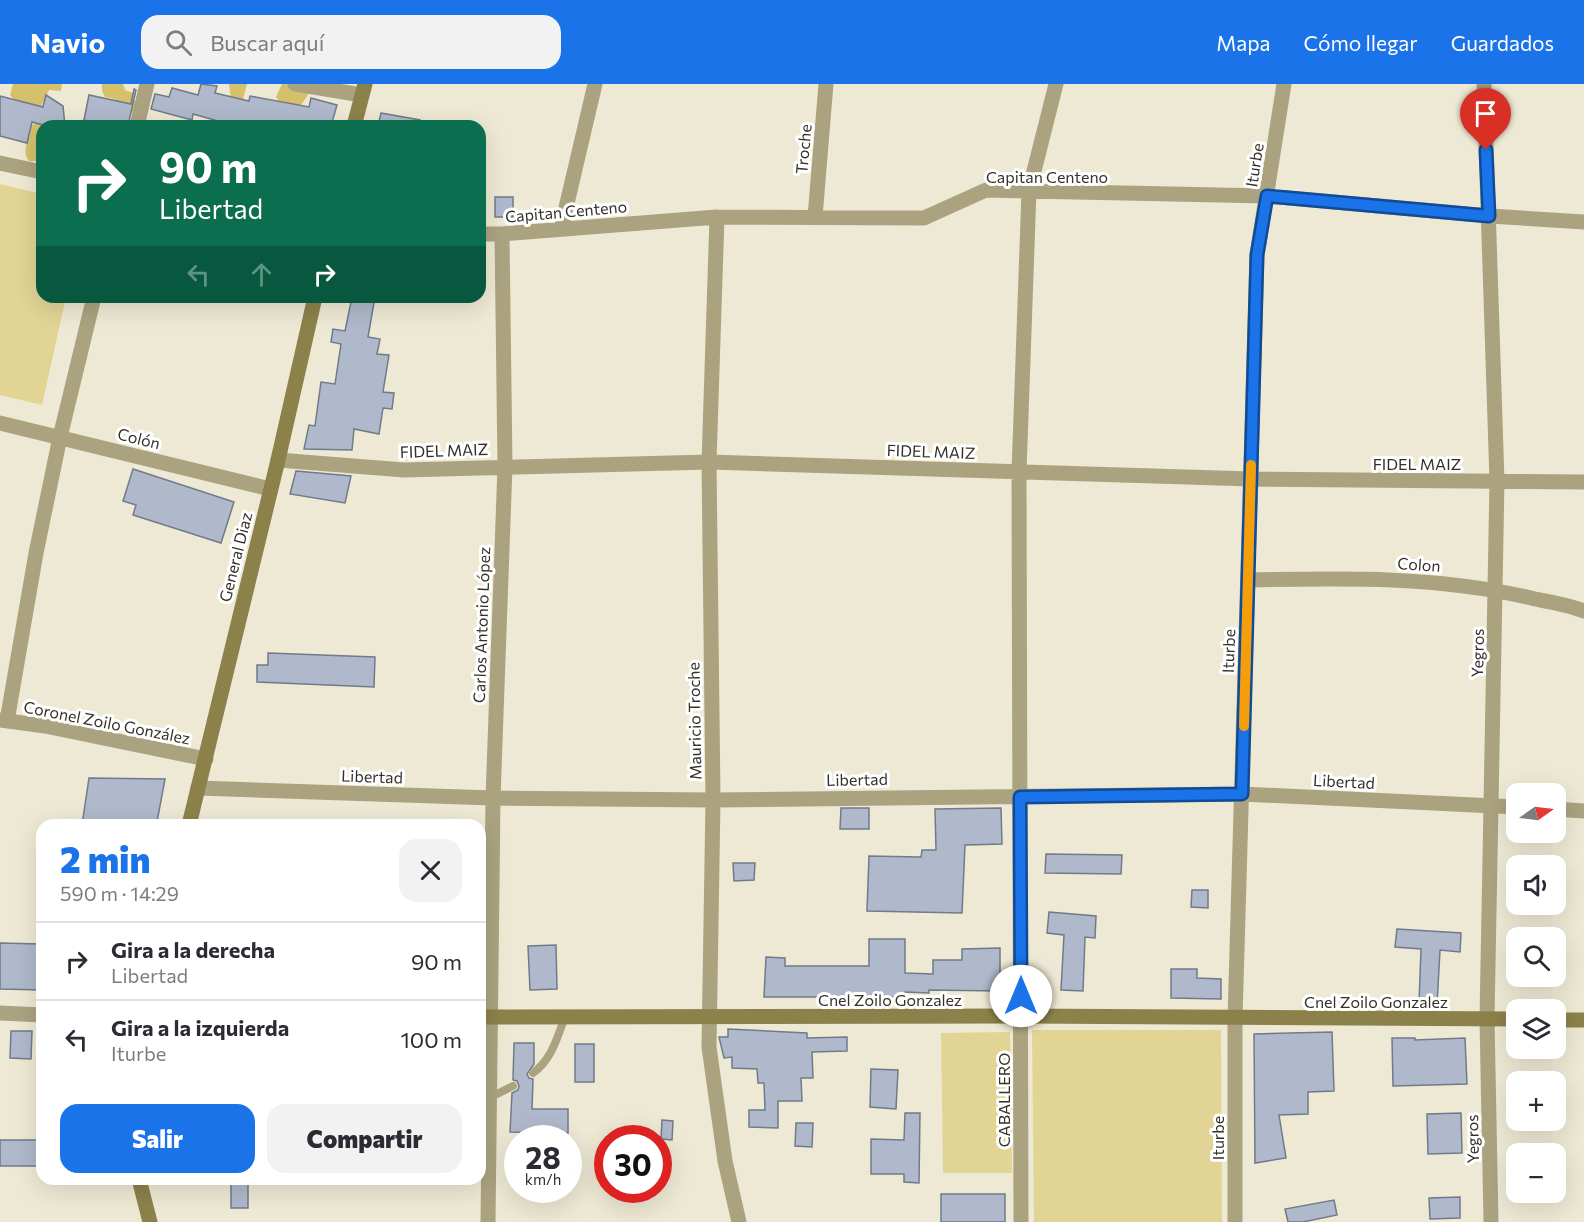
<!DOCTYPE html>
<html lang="es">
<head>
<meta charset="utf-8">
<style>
  :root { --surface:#fff; --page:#f2f2f3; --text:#2b2b33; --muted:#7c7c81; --line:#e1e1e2; --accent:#1a73e8 }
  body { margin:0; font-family:Commissioner,sans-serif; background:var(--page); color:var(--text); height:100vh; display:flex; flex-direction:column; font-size:22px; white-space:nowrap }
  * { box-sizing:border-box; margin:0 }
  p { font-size:20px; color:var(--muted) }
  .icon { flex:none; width:33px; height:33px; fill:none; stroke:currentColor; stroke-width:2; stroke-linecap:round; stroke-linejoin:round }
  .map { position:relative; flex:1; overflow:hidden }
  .panel { position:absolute; left:36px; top:735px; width:450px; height:366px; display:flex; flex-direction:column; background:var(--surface); border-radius:18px; box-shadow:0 6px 24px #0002 }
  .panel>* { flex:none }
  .top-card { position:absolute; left:36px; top:36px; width:450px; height:183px; border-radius:18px; box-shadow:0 6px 24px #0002; background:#0b6e4f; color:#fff; overflow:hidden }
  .needle { width:39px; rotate:76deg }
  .buttons { position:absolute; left:1506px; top:699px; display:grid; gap:12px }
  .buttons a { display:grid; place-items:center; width:60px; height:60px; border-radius:12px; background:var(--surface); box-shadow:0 6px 24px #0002; font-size:30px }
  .speed { position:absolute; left:504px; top:1041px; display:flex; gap:12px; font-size:30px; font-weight:700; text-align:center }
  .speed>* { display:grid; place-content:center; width:78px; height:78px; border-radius:50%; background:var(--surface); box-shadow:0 6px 24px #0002; line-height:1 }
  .speed small { font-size:15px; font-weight:400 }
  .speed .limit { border:9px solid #d22; background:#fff; color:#111 }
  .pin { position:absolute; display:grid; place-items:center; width:51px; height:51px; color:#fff; margin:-62px -26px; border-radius:50% 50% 50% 0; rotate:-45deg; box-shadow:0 0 6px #0007 }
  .pin .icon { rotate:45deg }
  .me { position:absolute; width:66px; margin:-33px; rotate:0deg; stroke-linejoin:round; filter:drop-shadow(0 0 4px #0008) }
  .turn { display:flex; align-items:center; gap:21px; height:126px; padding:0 24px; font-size:27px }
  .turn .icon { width:78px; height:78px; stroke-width:2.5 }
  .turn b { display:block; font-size:42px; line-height:51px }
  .lanes { display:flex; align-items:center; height:57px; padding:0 24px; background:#0003; justify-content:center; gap:30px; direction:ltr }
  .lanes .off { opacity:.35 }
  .round { display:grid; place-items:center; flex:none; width:63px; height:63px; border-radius:18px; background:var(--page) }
  .headline { display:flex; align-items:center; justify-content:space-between; height:102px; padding:0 24px }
  h1 { font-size:36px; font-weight:800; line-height:45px; color:var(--accent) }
  .action { display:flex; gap:12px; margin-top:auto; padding:12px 24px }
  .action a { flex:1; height:69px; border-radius:18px; background:var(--accent); color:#fff; font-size:24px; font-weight:800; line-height:69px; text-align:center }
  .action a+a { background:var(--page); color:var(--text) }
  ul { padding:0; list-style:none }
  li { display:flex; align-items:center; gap:18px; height:78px; padding:0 24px; border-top:2px solid var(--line) }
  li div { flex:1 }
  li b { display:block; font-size:22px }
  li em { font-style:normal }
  header { display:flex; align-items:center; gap:36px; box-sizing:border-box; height:84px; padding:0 30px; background:var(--accent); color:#fff }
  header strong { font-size:28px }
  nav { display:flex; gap:33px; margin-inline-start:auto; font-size:21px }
  .search { width:420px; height:54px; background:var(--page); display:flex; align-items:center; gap:15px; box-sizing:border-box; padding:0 21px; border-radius:18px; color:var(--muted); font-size:22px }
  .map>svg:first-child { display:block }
  .green { fill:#e2d495 }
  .water { fill:#d5c16b }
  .building { fill:#afb9cb; stroke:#707a8a; stroke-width:1.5 }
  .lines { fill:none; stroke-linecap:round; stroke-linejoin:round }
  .lane { stroke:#aba380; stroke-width:8 }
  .street { stroke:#aba380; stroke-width:15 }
  .secondary { stroke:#8d814b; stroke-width:15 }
  .route-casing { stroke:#114b97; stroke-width:15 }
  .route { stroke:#1a73e8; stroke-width:10 }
  .slow { stroke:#f59e0b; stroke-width:10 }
  .labels { text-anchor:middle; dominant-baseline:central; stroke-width:6; stroke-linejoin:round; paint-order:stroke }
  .street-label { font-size:16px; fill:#333129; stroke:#fff }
</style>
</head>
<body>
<header>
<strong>Navio</strong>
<div class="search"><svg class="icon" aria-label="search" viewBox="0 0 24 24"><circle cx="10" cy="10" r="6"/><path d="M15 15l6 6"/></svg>Buscar aquí</div>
<nav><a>Mapa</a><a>Cómo llegar</a><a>Guardados</a></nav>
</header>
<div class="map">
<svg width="1584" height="1138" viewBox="0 0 1584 1138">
  <rect width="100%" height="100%" fill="#eee9d4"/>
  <path class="green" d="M0,100L42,110V213H66L42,321L0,311Z
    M1032,946H1221L1222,1138H1034Z
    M1010,948L1012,1089H943L941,949Z"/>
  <path class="water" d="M13,0H62L61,7L49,6L38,29L19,21L10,11Z
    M102,0H123L125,6L133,9L134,16L136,18L133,29L119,23L115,15L105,13L102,7Z
    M229,0H247L243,15L240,17L231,15Z
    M282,0H291L310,8L301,21L281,20L276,13Z
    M39,37L44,41L51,42H42V77H29C20,65 31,55 31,42Z"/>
  <path class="building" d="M201,0L217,2L215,9L249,17L250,12L309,23L311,14L337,21L331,42H217L218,37L193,30L192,36L151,25L155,10L169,13L172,4L198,11Z
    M134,5L136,6L128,42H109L84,36L89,11L131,20Z
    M46,11L63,22L65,42H47L32,38L27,59L0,52V12L43,23Z
    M381,29L420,36V42H378Z
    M495,113H513V133H495Z
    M352,213H375L368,253L380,255L377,270L389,271L383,308L394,309L392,325L383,324L379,350L354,345L352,366L304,365L309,341L315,342L321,298L335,300L341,260L331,258L333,245L345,247Z
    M133,385L234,418L221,459L133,431L136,421L123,417Z
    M296,387L351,392L345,419L290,410Z
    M268,569L375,573L374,603L257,598V581H268Z
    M89,694L165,695L157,738H142V741H82Z
    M841,724H869V745H840Z
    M1001,724L1002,760L965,761L962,829L867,827L869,772L921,773L922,766H936L935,725Z
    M1046,770L1122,771L1121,790L1045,789Z
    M733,779H755L754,796L734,797Z
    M1192,806H1208V824L1191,823Z
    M1049,828L1096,832L1095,854L1085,853L1083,907L1061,906L1064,851L1047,849Z
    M1397,845L1461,849L1460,868L1440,866L1437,921L1419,920L1421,865L1395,863Z
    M869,855H905V889L933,890V876H962V865L1000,864V907L929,906V909L905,908V913H764L766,873L785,874V882H869Z
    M0,859L40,860L39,883H42V906L0,905Z
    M556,861L557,905L530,906L528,862Z
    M1171,885H1197V894L1221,895V915L1171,914Z
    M728,945L807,949V954L847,953V967L812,968L813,994H801L802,1017H778V1044L749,1043V1026H765L764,999H758L757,985L732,984V973L724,974L719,953H728Z
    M11,947H32L31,975L10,974Z
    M1332,948L1334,1007L1308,1008V1030L1279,1031L1286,1074L1255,1079L1254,950Z
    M1392,954H1415V956L1465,954L1467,1000L1393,1002Z
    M514,959H534V980L527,990L529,994L533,995L532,1025H568V1049L510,1048L512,1009L518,1006L519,1002L517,997L513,996Z
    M575,960H594V998H575Z
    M871,985L898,986L896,1025L870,1023Z
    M905,1029H920L919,1099L904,1098V1090H871V1055L904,1056Z
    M1461,1029L1462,1069L1428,1070L1427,1030Z
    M662,1036L673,1037L672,1056L661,1055Z
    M796,1039H813L812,1063L795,1062Z
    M0,1056H42V1082H0Z
    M231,1098H248V1124H231Z
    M941,1110H1005V1138H941Z
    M1460,1113V1134L1430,1135L1429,1114Z
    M1334,1116L1337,1131L1303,1138H1288L1285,1125Z"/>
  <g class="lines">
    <path class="lane" d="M533,989C552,975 557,954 565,933
      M489,1014L513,1002"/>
    <path class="street" d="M295,0L362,11
      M1484,0L1497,397L1487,935L1491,1138
      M137,42L147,0
      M0,79L42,88
      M717,133L709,378L713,716L709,963L725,1077L739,1138
      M815,133L826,0
      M561,145L595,0
      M480,150H502L717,133L924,134L986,106L1267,112L1489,132L1584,138
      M0,339L270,405
      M278,376L404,386L709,378L1251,395L1584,398
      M1248,496C1344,494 1441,492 1535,515C1551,518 1569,521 1584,527
      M0,636L45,642L206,675
      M7,637L36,469L60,353L94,213
      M198,704L493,714L713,716L1242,710L1516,723
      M1556,725L1584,727
      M0,929L42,931
      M488,1138L493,714L505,382L502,150
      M1021,1138L1019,388L1029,107L1056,0
      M1235,1138V935L1257,171L1284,0"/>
    <path class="secondary" d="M354,42L365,0
      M189,741L278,376L315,213
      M480,933L1021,932L1516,935
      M1556,936H1584
      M139,1095L150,1138"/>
  </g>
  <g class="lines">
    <defs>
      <path id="route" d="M1021,912L1020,713L1242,710L1257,171L1267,112L1489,132L1486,66"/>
    </defs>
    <use href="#route" class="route-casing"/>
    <use href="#route" class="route"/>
    <path class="slow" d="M1244,642L1251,381"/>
  </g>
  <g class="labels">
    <g class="street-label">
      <text transform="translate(803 65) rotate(-85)">Troche</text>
      <text transform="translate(1254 81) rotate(-81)">Iturbe</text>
      <text x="1047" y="92">Capitan Centeno</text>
      <text transform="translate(566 127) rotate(-5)">Capitan Centeno</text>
      <text transform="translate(139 354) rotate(14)">Colón</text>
      <text transform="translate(444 366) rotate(-2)">FIDEL MAIZ</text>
      <text transform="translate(931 367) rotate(2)">FIDEL MAIZ</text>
      <text x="1417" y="379">FIDEL MAIZ</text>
      <text transform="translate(235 473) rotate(-76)">General Diaz</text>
      <text transform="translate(1419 480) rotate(4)">Colon</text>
      <text transform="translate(481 541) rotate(-88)">Carlos Antonio López</text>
      <text transform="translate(1228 567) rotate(-88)">Iturbe</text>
      <text transform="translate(1477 569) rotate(-89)">Yegros</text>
      <text transform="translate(694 637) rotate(-91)">Mauricio Troche</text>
      <text transform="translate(107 638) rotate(11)">Coronel Zoilo González</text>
      <text transform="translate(372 692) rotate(2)">Libertad</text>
      <text transform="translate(857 695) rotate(-1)">Libertad</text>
      <text transform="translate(1344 697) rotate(3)">Libertad</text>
      <text x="890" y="915">Cnel Zoilo Gonzalez</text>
      <text x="1376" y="917">Cnel Zoilo Gonzalez</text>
      <text transform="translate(1003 1016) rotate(-90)">CABALLERO</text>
      <text transform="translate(1217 1054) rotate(-90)">Iturbe</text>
      <text transform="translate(1472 1055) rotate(-91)">Yegros</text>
    </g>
  </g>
</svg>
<div class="buttons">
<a><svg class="needle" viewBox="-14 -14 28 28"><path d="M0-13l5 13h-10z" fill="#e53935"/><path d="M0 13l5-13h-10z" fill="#7c7c81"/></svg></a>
<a><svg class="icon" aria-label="sound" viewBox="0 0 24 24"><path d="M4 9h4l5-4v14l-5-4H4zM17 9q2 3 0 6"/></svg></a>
<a><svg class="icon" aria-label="search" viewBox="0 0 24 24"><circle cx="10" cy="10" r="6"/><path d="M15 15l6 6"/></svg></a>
<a><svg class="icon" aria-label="layers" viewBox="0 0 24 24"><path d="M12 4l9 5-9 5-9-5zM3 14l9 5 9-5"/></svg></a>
<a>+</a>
<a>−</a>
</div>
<div class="speed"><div>28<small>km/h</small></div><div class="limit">30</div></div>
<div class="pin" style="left:1486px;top:66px;background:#d93025"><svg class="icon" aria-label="arrive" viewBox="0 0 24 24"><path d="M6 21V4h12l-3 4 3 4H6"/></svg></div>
<svg class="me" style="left:1021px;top:912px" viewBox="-20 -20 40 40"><circle r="19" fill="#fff"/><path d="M0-13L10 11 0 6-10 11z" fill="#1a73e8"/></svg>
<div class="top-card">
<div class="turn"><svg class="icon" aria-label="right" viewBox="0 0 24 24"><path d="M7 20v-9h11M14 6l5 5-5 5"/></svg><div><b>90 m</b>Libertad</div></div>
<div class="lanes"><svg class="icon off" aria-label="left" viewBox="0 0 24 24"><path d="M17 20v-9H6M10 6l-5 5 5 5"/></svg><svg class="icon off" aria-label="ahead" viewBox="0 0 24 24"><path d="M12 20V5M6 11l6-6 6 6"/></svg><svg class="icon" aria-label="right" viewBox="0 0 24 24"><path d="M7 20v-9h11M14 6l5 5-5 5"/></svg></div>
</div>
<section class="panel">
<div class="headline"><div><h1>2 min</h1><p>590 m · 14:29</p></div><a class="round"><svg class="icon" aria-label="close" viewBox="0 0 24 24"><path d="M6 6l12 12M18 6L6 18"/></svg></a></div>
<ul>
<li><svg class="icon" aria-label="right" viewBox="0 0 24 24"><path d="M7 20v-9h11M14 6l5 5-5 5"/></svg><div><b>Gira a la derecha</b><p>Libertad</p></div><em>90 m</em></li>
<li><svg class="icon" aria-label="left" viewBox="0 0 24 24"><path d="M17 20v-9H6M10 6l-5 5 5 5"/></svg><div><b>Gira a la izquierda</b><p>Iturbe</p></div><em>100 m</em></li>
</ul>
<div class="action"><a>Salir</a><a>Compartir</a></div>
</section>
</div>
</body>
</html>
